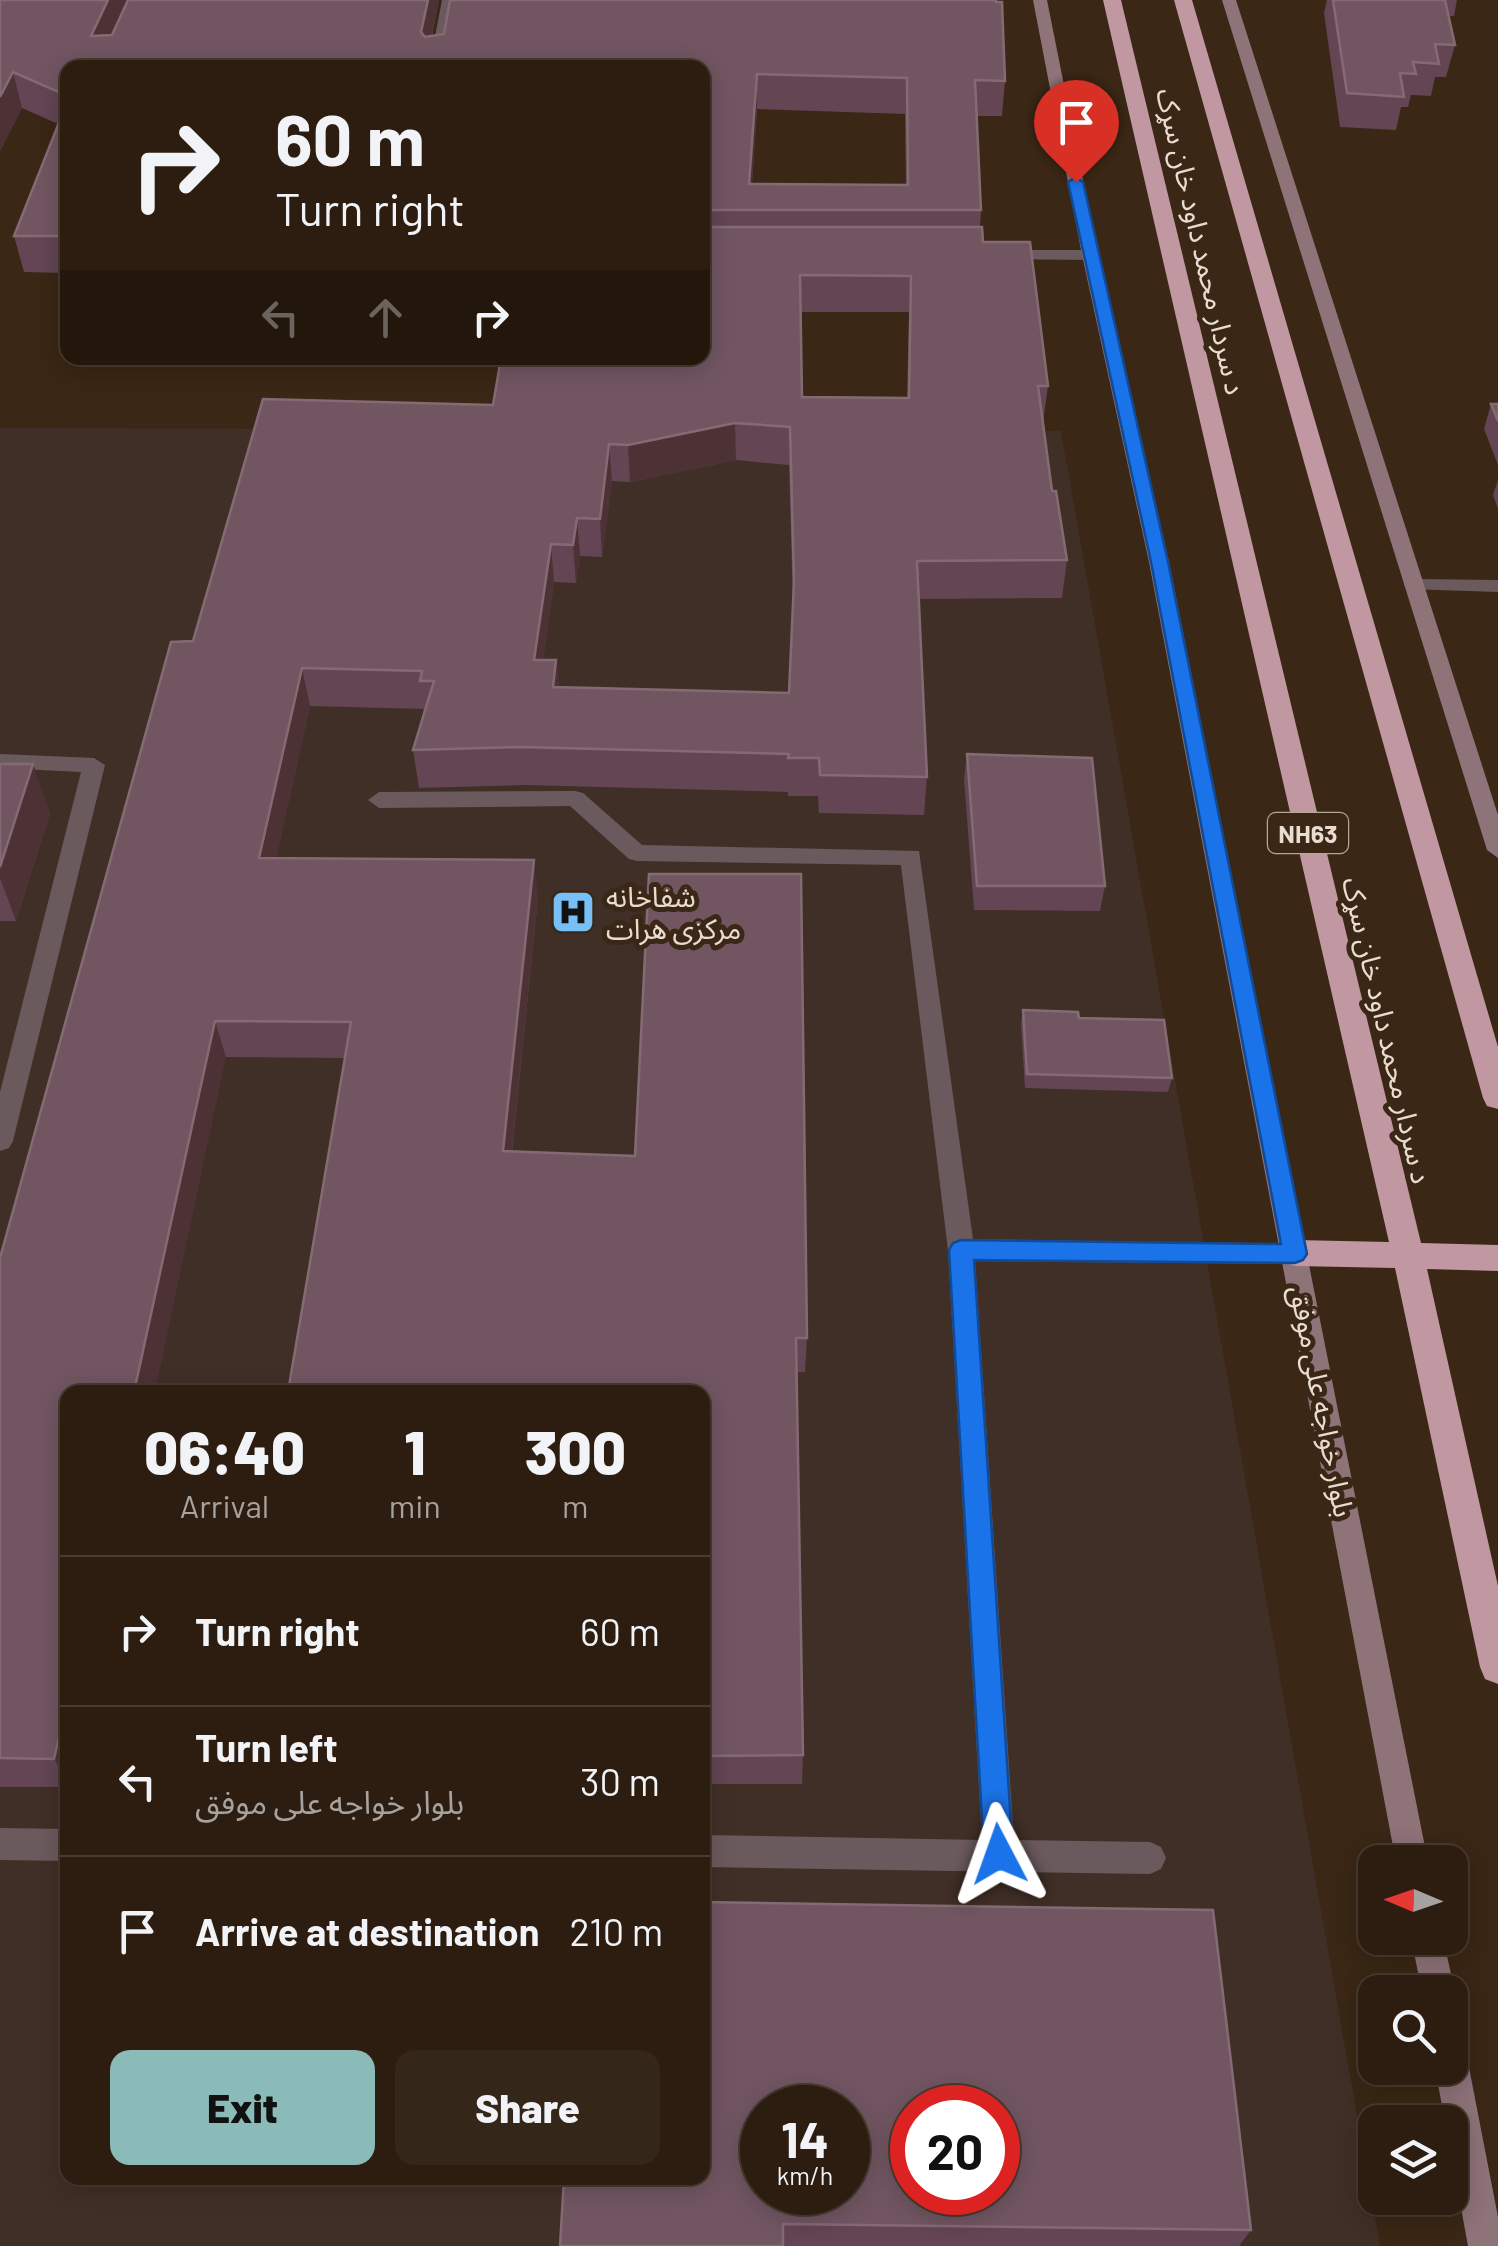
<!DOCTYPE html>
<html lang="en">
<head>
<meta charset="utf-8">
<style>
  :root { --surface:#2c1d10; --page:#342619; --text:#f1f3f6; --muted:#a6a29f; --line:#483b30; --accent:#8bbbb9 }
  body { margin:0; font-family:Barlow,"Noto Sans Arabic",sans-serif; background:var(--page); color:var(--text); height:100vh; display:flex; flex-direction:column; font-size:38px; white-space:nowrap }
  * { box-sizing:border-box; margin:0 }
  p { font-size:32px; color:var(--muted) }
  .icon { flex:none; width:55px; height:55px; fill:none; stroke:currentColor; stroke-width:2; stroke-linecap:round; stroke-linejoin:round }
  .map { position:relative; flex:1; overflow:hidden }
  .drawer { position:absolute; left:60px; top:1385px; width:650px; height:800px; display:flex; flex-direction:column; background:var(--surface); border-radius:20px; box-shadow:0 5px 25px #0003,0 0 0 2px var(--line) }
  .drawer>* { flex:none }
  .banner { position:absolute; left:60px; top:60px; width:650px; height:305px; border-radius:20px; box-shadow:0 5px 25px #0003,0 0 0 2px var(--line); background:#2c1d10; color:var(--text); overflow:hidden }
  .needle { width:65px; rotate:272deg }
  .buttons { position:absolute; left:1358px; top:1845px; display:grid; gap:20px }
  .buttons a { display:grid; place-items:center; width:110px; height:110px; border-radius:20px; background:var(--surface); box-shadow:0 5px 25px #0003,0 0 0 2px var(--line); font-size:50px }
  .speed { position:absolute; left:740px; top:2085px; display:flex; gap:20px; font-size:50px; font-weight:700; text-align:center }
  .speed>* { display:grid; place-content:center; width:130px; height:130px; border-radius:50%; background:var(--surface); box-shadow:0 5px 25px #0003,0 0 0 2px var(--line); line-height:1 }
  .speed small { font-size:25px; font-weight:400 }
  .speed .limit { border:15px solid #d22; background:#fff; color:#111 }
  .pin { position:absolute; display:grid; place-items:center; width:85px; height:85px; color:#fff; margin:-102px -42px; border-radius:50% 50% 50% 0; rotate:-45deg; box-shadow:0 0 10px #0007 }
  .pin .icon { rotate:45deg }
  .me { position:absolute; width:110px; margin:-55px; rotate:356deg; stroke-linejoin:round; filter:drop-shadow(0 0 8px #0008) }
  .turn { display:flex; align-items:center; gap:35px; height:210px; padding:0 50px; font-size:45px }
  .turn .icon { width:130px; height:130px; stroke-width:2.5 }
  .turn b { display:block; font-size:70px; line-height:85px }
  .lanes { display:flex; align-items:center; height:95px; padding:0 50px; background:#0003; justify-content:center; gap:50px; direction:ltr }
  .lanes .off { opacity:.35 }
  .eta { display:flex; justify-content:space-evenly; align-items:center; height:170px; text-align:center }
  .eta b { font-size:60px; font-weight:800; line-height:70px }
  .primary-button { display:flex; gap:20px; margin-top:auto; padding:20px 50px }
  .primary-button a { flex:1; height:115px; border-radius:20px; background:var(--accent); color:#111; font-size:40px; font-weight:800; line-height:115px; text-align:center }
  .primary-button a+a { background:var(--page); color:var(--text) }
  ul { padding:0; list-style:none }
  li { display:flex; align-items:center; gap:30px; height:150px; padding:0 50px; border-top:2px solid var(--line) }
  li div { flex:1 }
  li b { display:block; font-size:38px }
  li em { font-style:normal }
  .map>svg:first-child { display:block }
  .medical { fill:#402f26; fill-rule:evenodd }
  .lines { fill:none; stroke-linecap:round; stroke-linejoin:round }
  .lane { fill:#6b5a5d; fill-rule:evenodd }
  .street { fill:#6b5a5d; fill-rule:evenodd }
  .secondary { fill:#8e7379; fill-rule:evenodd }
  .highway { fill:#c198a1; fill-rule:evenodd }
  .wall { fill:#634554; fill-rule:evenodd }
  .shaded-wall { fill:#4d3235 }
  .building { fill:#715662; stroke:#846b73; stroke-width:2.5; fill-rule:evenodd }
  .route { fill:#1a73e8; stroke:#114b97; stroke-width:2.5 }
  .labels { text-anchor:middle; dominant-baseline:central; stroke-width:10; stroke-linejoin:round; paint-order:stroke }
  .shield { fill:#3a2715; stroke:#b4a699; stroke-width:2.5 }
  .shield-label { font-size:25px; font-weight:bold; fill:#e9dcd1 }
  .street-label { font-size:28px; fill:#e9dcd1; stroke:#3a2715 }
  .poi-label { font-size:28px; fill:#e9dcd1; stroke:#3a2715; text-anchor:start }
</style>
</head>
<body>
<div class="map">
<svg width="1498" height="2246" viewBox="0 0 1498 2246">
  <rect width="100%" height="100%" fill="#3a2715"/>
  <path class="medical" d="M0,428L1061,431L1380,2246H0ZM68,1392H702V2178H68ZM762,2108H848V2192H762ZM912,2108H998V2192H912Z"/>
  <g class="lines">
    <path class="lane" d="M0,754L94,758L105,765L13,1141L9,1148L0,1151V1092L81,772L0,768Z
      M575,791L583,793L642,845L919,851L973,1239L1304,1245L1308,1253L1304,1261L1295,1264L975,1261L1014,1840L1150,1842L1161,1847L1166,1858L1161,1869L1150,1874L702,1867V1835L982,1840L948,1250L901,865L637,861L629,859L570,806L379,808L368,800L379,792Z
      M0,1828L68,1829V1861L0,1860Z"/>
    <path class="street" d="M442,0H456L444,68H429Z
      M1000,250H1090L1098,255L1090,260L994,259L992,255Z
      M1414,579L1498,580V592L1407,589L1404,585Z"/>
    <path class="secondary" d="M1033,0H1047L1098,255L1169,562L1428,1862H1396L1149,562L1082,255Z
      M1222,0H1236L1498,815V858L1487,850Z
      M1411,1938H1443L1455,1992L1450,2003V1992H1422Z
      M1450,2040L1462,2045L1467,2057L1498,2217V2246H1468L1450,2148V2122H1445L1435,2068H1450Z"/>
    <path class="highway" d="M1103,0H1121L1421,1243L1498,1245V1271L1427,1269L1498,1586V1684L1485,1679L1480,1667L1395,1268L1295,1266L1284,1262L1279,1253L1284,1244L1295,1240L1389,1242Z
      M1174,0H1192L1498,1047V1109L1487,1106L1483,1098Z"/>
  </g>
  <path class="wall" d="M0,0H439L432,36L1005,81L1002,116H977L981,210L980,227L983,242L1048,386L1043,423L1052,491L1067,560L1062,598L918,599L927,777L924,815L819,813L818,796H788V792L524,785L419,788L413,750L424,709L310,706L276,858L538,898L512,1152L807,1338L805,1372H797L803,1755L802,1784H702V1392L345,1058L226,1057L68,1392V1787H0V1258L193,641L493,405L702,358V68H68V273L24,272L14,236L58,124L22,108L0,151ZM757,109L905,114L906,185L752,184ZM801,312H909L907,398L802,397ZM736,460L789,465L793,606L789,693L559,687L556,660H543L554,582L576,583L580,556L602,557L612,481L630,482Z
    M1327,0H1457L1454,16H1449L1455,45L1446,77H1435L1431,96L1411,95L1408,107H1401L1396,130L1340,127L1324,13Z
    M1491,404H1498V465L1484,429Z
    M1498,480V509L1493,495Z
    M967,754L1105,886L1100,911L974,910L964,779Z
    M0,764L50,813L16,921H0Z
    M1023,1010L1079,1018L1172,1078L1168,1092L1025,1088L1021,1024Z
    M564,2178L1251,2230L1239,2246H560Z"/>
  <path class="shaded-wall" d="M108,0H131L100,68L91,36Z
    M428,0H439L425,67L421,32Z
    M13,72L22,108L0,151V97Z
    M757,74V109L750,210L749,184Z
    M735,423L736,460L630,482L628,445Z
    M609,444L612,481L602,557L600,519Z
    M577,518L580,556L576,583L573,545Z
    M551,544L554,582L538,698L534,660Z
    M556,660L560,698L553,687Z
    M302,668L310,706L268,895L259,858Z
    M33,764L50,813L16,921L0,878V867Z
    M534,860L538,898L508,1187L503,1151Z
    M215,1021L226,1057L155,1392H134Z
    M68,1698V1780L54,1759Z"/>
  <path class="building" d="M0,0H108L91,36L112,35L128,0H428L421,32L425,37L444,34L450,0H996V2H1002L1005,81L975,80L981,210H702V68H68V96L13,72L0,97ZM757,74L907,78L908,185L749,184Z
    M1333,0H1445L1455,45L1435,44L1439,64L1413,62L1416,74L1400,73L1404,97L1347,93Z
    M68,100V236H14Z
    M702,227H982L983,242H1030L1048,386H1038L1052,491H1056L1067,560L917,561L927,777L820,775L819,758H788L789,754L520,747L413,750L434,681H420L422,671L302,668L259,858L534,860L503,1151L635,1156L649,874H801L807,1338H796L803,1755L702,1756V1392H288L351,1022L215,1021L134,1392H68V1698L54,1759L0,1758V1258L171,642L193,641L263,399L493,405L501,358H702ZM800,275L911,276L909,398L802,397ZM735,423L790,427L794,581L789,693L553,687L556,660H534L551,544L573,545L577,518L600,519L609,444L628,445Z
    M1491,404H1498V421Z
    M967,754L1092,758L1105,886H977Z
    M0,764H33L0,867Z
    M1023,1010L1078,1012L1079,1018L1164,1020L1172,1078L1027,1074Z
    M702,1902L1213,1910L1251,2230L783,2224V2246H560L564,2178H702ZM762,2108H848V2192H762ZM912,2108H998V2192H912Z"/>
  <path class="route" d="M1076,177L1083,182L1168,562L1307,1254L1303,1260L1295,1263L974,1260L1013,1854L1009,1864L999,1868L989,1864L984,1854L949,1250L953,1243L961,1240L1281,1244L1151,562L1068,182Z"/>
  <defs>
    <symbol id="hospital-square" viewBox="-11 -11 22 22"><rect x="-9" y="-9" width="18" height="18" rx="4" fill="#77c0f7" stroke="#3a2715"/><path d="M-5-5h3v3.5h4V-5h3V5h-3V1.5h-4V5h-3Z" fill="#111"/></symbol>
  </defs>
  <g fill-rule="evenodd">
    <use href="#hospital-square" x="548" y="887" width="50" height="50"/>
  </g>
  <g class="labels">
    <rect class="shield" x="1268" y="813" width="80" height="40" rx="8"/>
    <g class="shield-label">
      <text x="1308" y="833">NH63</text>
    </g>
    <g class="street-label">
      <text transform="translate(1202 241) rotate(77)">د سردار محمد داود خان سړک</text>
      <text transform="translate(1388 1030) rotate(77)">د سردار محمد داود خان سړک</text>
      <text transform="translate(1323 1401) rotate(79)">بلوار خواجه علی موفق</text>
    </g>
    <g class="poi-label">
      <text x="606" y="896">شفاخانه<tspan x="606" dy="32">مرکزی هرات</tspan></text>
    </g>
  </g>
</svg>
<div class="buttons">
<a><svg class="needle" viewBox="-14 -14 28 28"><path d="M0-13l5 13h-10z" fill="#e53935"/><path d="M0 13l5-13h-10z" fill="#a6a29f"/></svg></a>
<a><svg class="icon" aria-label="search" viewBox="0 0 24 24"><circle cx="10" cy="10" r="6"/><path d="M15 15l6 6"/></svg></a>
<a><svg class="icon" aria-label="layers" viewBox="0 0 24 24"><path d="M12 4l9 5-9 5-9-5zM3 14l9 5 9-5"/></svg></a>
</div>
<div class="speed"><div>14<small>km/h</small></div><div class="limit">20</div></div>
<div class="pin" style="left:1076px;top:182px;background:#d93025"><svg class="icon" aria-label="arrive" viewBox="0 0 24 24"><path d="M6 21V4h12l-3 4 3 4H6"/></svg></div>
<svg class="me" style="left:999px;top:1854px" viewBox="-20 -20 40 40"><path d="M0-17L14 15 0 8-14 15z" fill="#1a73e8" stroke="#fff" stroke-width="4"/></svg>
<div class="banner">
<div class="turn"><svg class="icon" aria-label="right" viewBox="0 0 24 24"><path d="M7 20v-9h11M14 6l5 5-5 5"/></svg><div><b>60 m</b>Turn right</div></div>
<div class="lanes"><svg class="icon off" aria-label="left" viewBox="0 0 24 24"><path d="M17 20v-9H6M10 6l-5 5 5 5"/></svg><svg class="icon off" aria-label="ahead" viewBox="0 0 24 24"><path d="M12 20V5M6 11l6-6 6 6"/></svg><svg class="icon" aria-label="right" viewBox="0 0 24 24"><path d="M7 20v-9h11M14 6l5 5-5 5"/></svg></div>
</div>
<section class="drawer">
<div class="eta">
<div><b>06:40</b><p>Arrival</p></div>
<div><b>1</b><p>min</p></div>
<div><b>300</b><p>m</p></div>
</div>
<ul>
<li><svg class="icon" aria-label="right" viewBox="0 0 24 24"><path d="M7 20v-9h11M14 6l5 5-5 5"/></svg><div><b>Turn right</b></div><em>60 m</em></li>
<li><svg class="icon" aria-label="left" viewBox="0 0 24 24"><path d="M17 20v-9H6M10 6l-5 5 5 5"/></svg><div><b>Turn left</b><p>بلوار خواجه علی موفق</p></div><em>30 m</em></li>
<li><svg class="icon" aria-label="arrive" viewBox="0 0 24 24"><path d="M6 21V4h12l-3 4 3 4H6"/></svg><div><b>Arrive at destination</b></div><em>210 m</em></li>
</ul>
<div class="primary-button"><a>Exit</a><a>Share</a></div>
</section>
</div>
</body>
</html>
